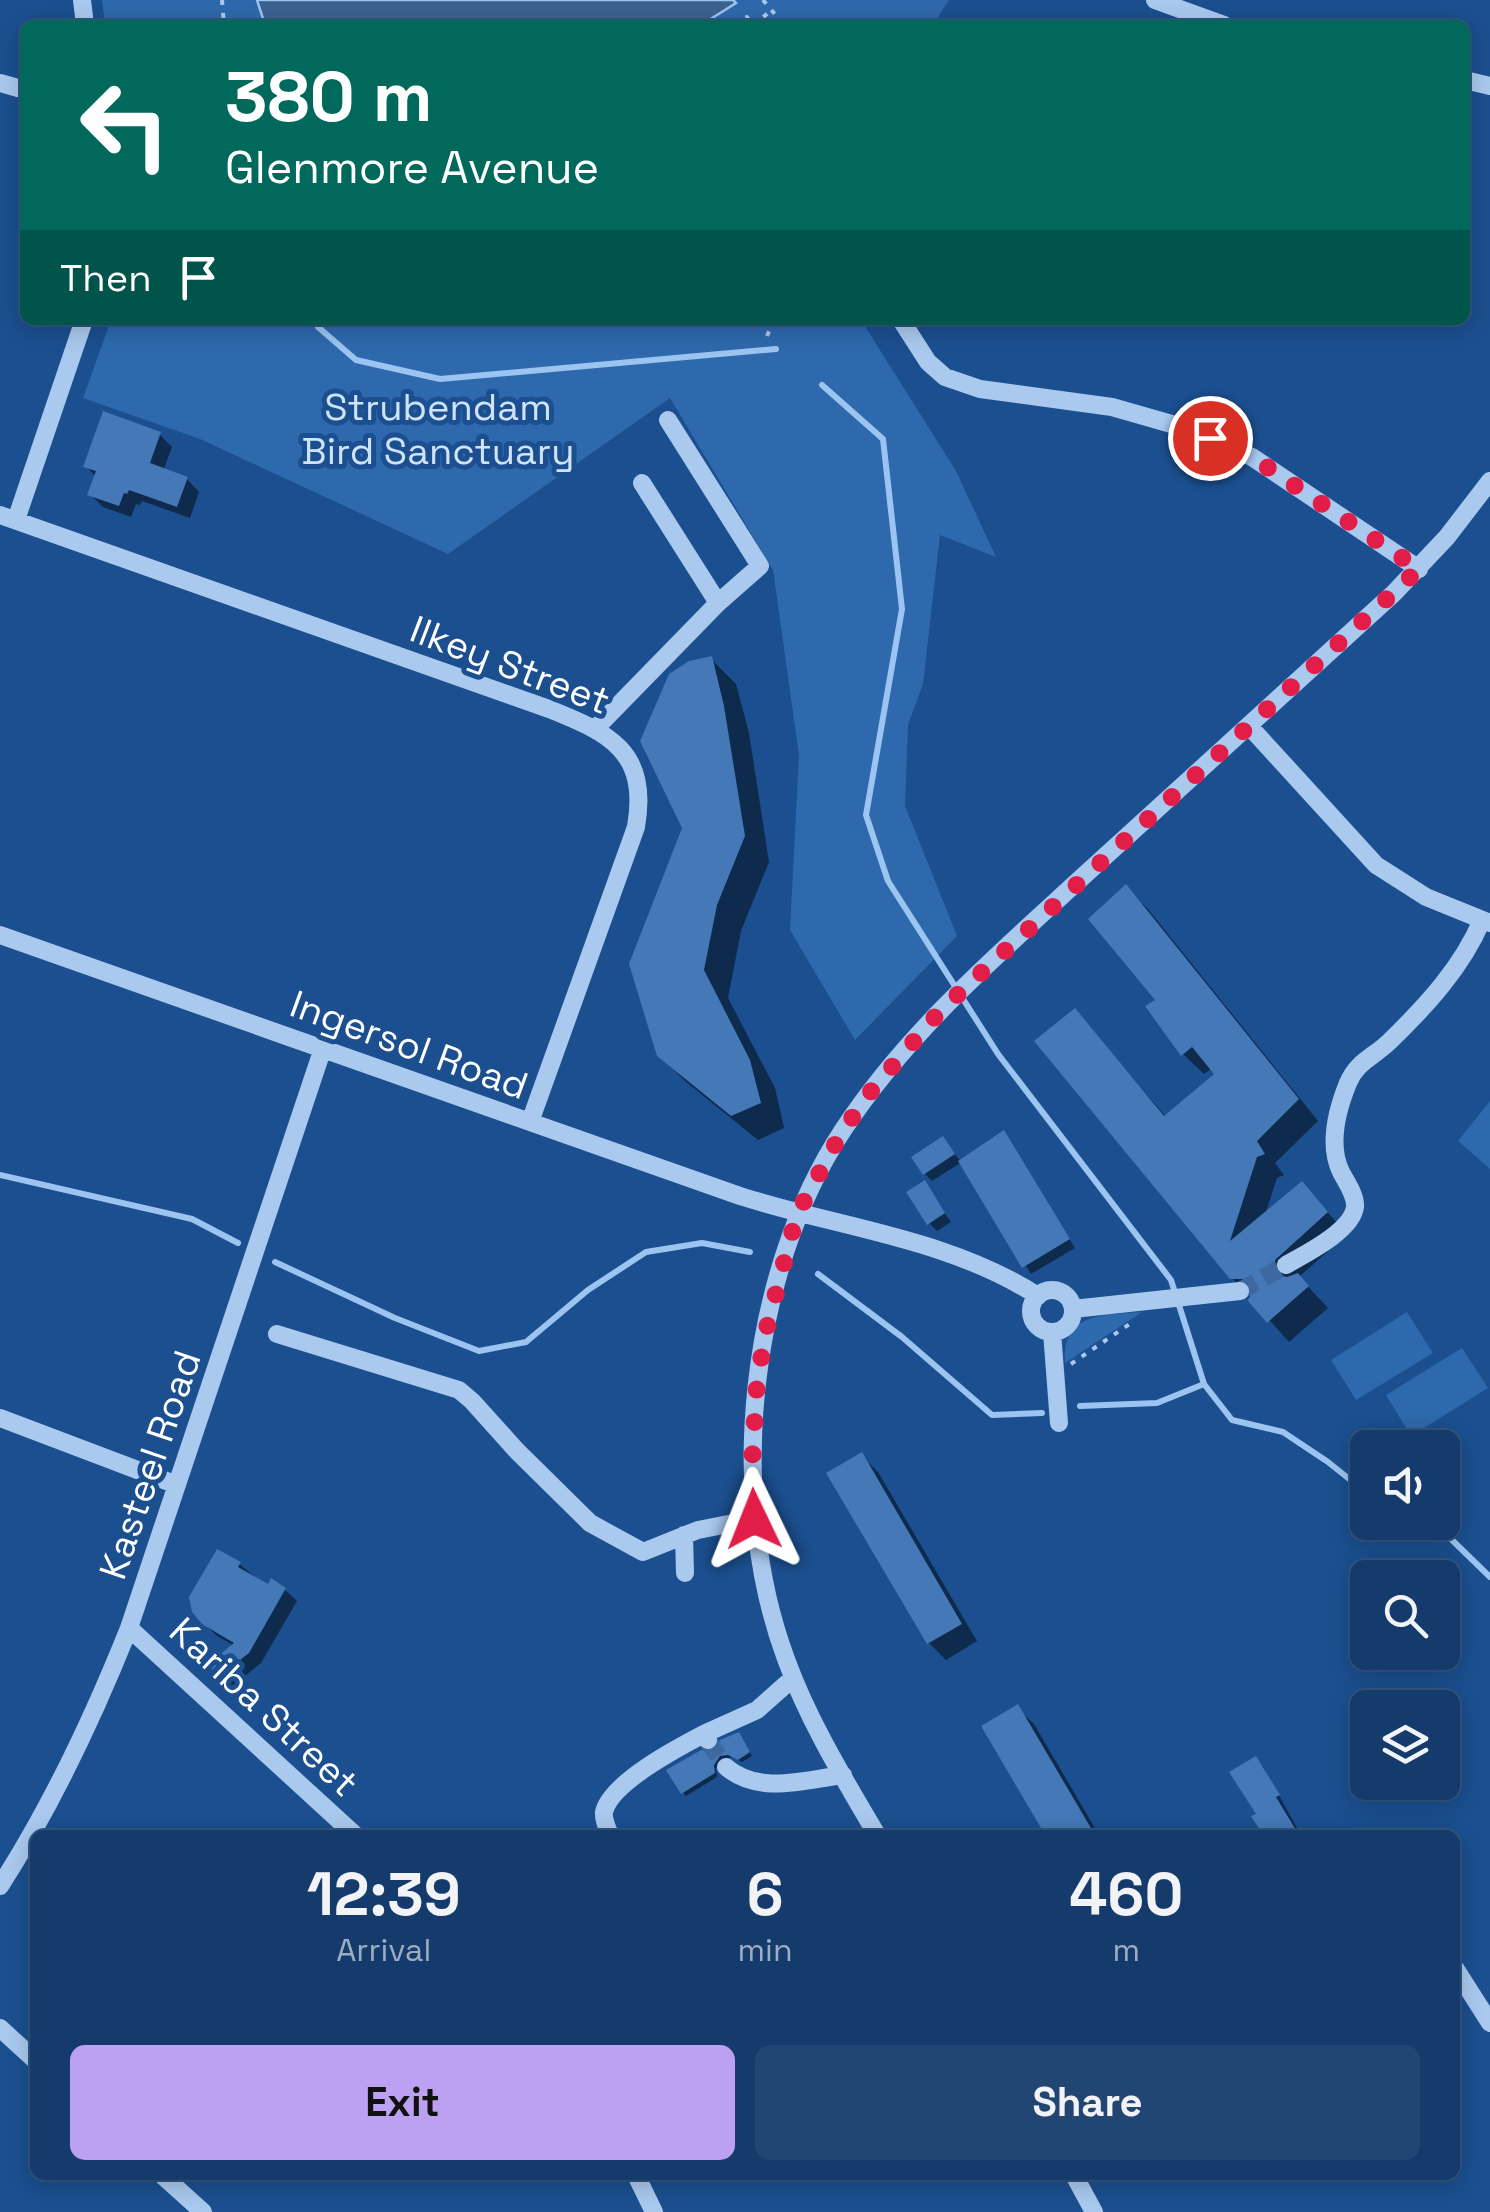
<!DOCTYPE html>
<html lang="en">
<head>
<meta charset="utf-8">
<style>
  :root { --surface:#143b6b; --page:#214673; --text:#f1f3f6; --muted:#9dadc1; --line:#33557e; --accent:#bca0f2 }
  body { margin:0; font-family:"Space Grotesk",sans-serif; background:var(--page); color:var(--text); height:100vh; display:flex; flex-direction:column; font-size:38px; white-space:nowrap }
  * { box-sizing:border-box; margin:0 }
  p { font-size:32px; color:var(--muted) }
  .icon { flex:none; width:55px; height:55px; fill:none; stroke:currentColor; stroke-width:2; stroke-linecap:round; stroke-linejoin:round }
  .map { position:relative; flex:1; overflow:hidden }
  .side { position:absolute; left:30px; top:1830px; width:1430px; height:350px; display:flex; flex-direction:column; background:var(--surface); border-radius:15px; box-shadow:0 5px 25px #0003,0 0 0 2px var(--line) }
  .side>* { flex:none }
  .guide { position:absolute; left:20px; top:20px; width:1450px; height:305px; border-radius:15px; box-shadow:0 5px 25px #0003,0 0 0 2px var(--line); background:#00695c; color:#fff; overflow:hidden }
  .buttons { position:absolute; left:1350px; top:1430px; display:grid; gap:20px }
  .buttons a { display:grid; place-items:center; width:110px; height:110px; border-radius:15px; background:var(--surface); box-shadow:0 5px 25px #0003,0 0 0 2px var(--line); font-size:50px }
  .pin { position:absolute; display:grid; place-items:center; width:85px; height:85px; color:#fff; margin:-42px; border:5px solid #fff; border-radius:50%; box-shadow:0 2px 10px #0007 }
  .me { position:absolute; width:110px; margin:-55px; rotate:358deg; stroke-linejoin:round; filter:drop-shadow(0 0 8px #0008) }
  .turn { display:flex; align-items:center; gap:35px; height:210px; padding:0 40px; font-size:45px }
  .turn .icon { width:130px; height:130px; stroke-width:2.5 }
  .turn b { display:block; font-size:70px; line-height:85px }
  .then { display:flex; align-items:center; height:95px; padding:0 40px; background:#0003; gap:20px; font-size:38px }
  .eta { display:flex; justify-content:space-evenly; align-items:center; height:170px; text-align:center }
  .eta b { font-size:60px; font-weight:600; line-height:70px }
  .button { display:flex; gap:20px; margin-top:auto; padding:20px 40px }
  .button a { flex:1; height:115px; border-radius:15px; background:var(--accent); color:#111; font-size:40px; font-weight:600; line-height:115px; text-align:center }
  .button a+a { background:var(--page); color:var(--text) }
  .map>svg:first-child { display:block }
  .green { fill:#2e69ad }
  .water { fill:#3c6290; stroke:#9cc4f0; stroke-width:2.5 }
  .shadow { fill:#0007 }
  .lines { fill:none; stroke-linecap:round; stroke-linejoin:round }
  .stream { stroke:#9cc4f0; stroke-width:6 }
  .building { fill:#4478b7 }
  .minor-tunnel { stroke:#3d69a0; stroke-width:18; stroke-dasharray:18 9; stroke-linecap:butt }
  .path { stroke:#a9c9ee; stroke-width:4; stroke-dasharray:5 8; stroke-linecap:butt }
  .minor { stroke:#a9c9ee; stroke-width:18 }
  .route { stroke:#e11d48; stroke-width:18; stroke-dasharray:0 32.4 }
  .labels { text-anchor:middle; dominant-baseline:central; stroke-width:10; stroke-linejoin:round; paint-order:stroke }
  .park-label { font-size:38px; fill:#cfe3fa; stroke:#1b4f8f }
  .street-label { font-size:38px; fill:#fff; stroke:#1b4f8f }
</style>
</head>
<body>
<div class="map">
<svg width="1490" height="2212" viewBox="0 0 1490 2212">
  <rect width="100%" height="100%" fill="#1b4f8f"/>
  <path class="green" d="M102,0H949L933,25H105Z
    M111,320H861L956,471L996,557L940,535L923,684L908,725L905,806L957,936L855,1040L790,930L799,755L773,570L670,398L448,554L200,439L83,398Z
    M1490,1101V1169L1458,1141Z
    M1142,1312L1065,1363C1062,1312 1104,1315 1142,1312Z
    M1407,1312L1433,1353L1356,1400L1331,1360Z
    M1462,1348L1488,1388L1411,1436L1386,1395Z"/>
  <path class="water" d="M257,0H733L736,3L701,25H265Z"/>
  <path class="shadow" d="M159,434L172,447L163,471L187,479L199,492L190,518L142,501L140,505L136,504L131,517L103,507L90,494L96,477L86,466Z
    M711,659L736,684L749,733L769,862L741,931L728,998L775,1088L784,1128L758,1140L685,1081L659,1055L685,828Z
    M1126,888L1147,908L1318,1121L1275,1163L1284,1175L1277,1178L1265,1215L1302,1184L1347,1234L1299,1277L1328,1308L1289,1342L1232,1278L1075,1011L1166,1117L1218,1075L1212,1068L1204,1074L1183,1054L1158,1000Z
    M1003,1134L1075,1248L1031,1274L962,1162L932,1181L925,1174L943,1139L961,1162Z
    M924,1184L951,1222L937,1231L929,1223Z
    M861,1455L878,1472L977,1641L946,1660L929,1643L829,1474Z
    M239,1564L269,1588L285,1590L297,1601L261,1663L231,1687L220,1675L235,1646L217,1636L204,1623Z
    M1017,1708L1034,1724L1099,1835H1048Z
    M741,1738L752,1756L742,1762L733,1757L723,1759L716,1769L717,1777L686,1796L683,1792L714,1754Z
    M1256,1759L1263,1767L1301,1835H1266L1259,1814Z"/>
  <g class="lines">
    <path class="stream" d="M316,320L318,327L356,360L440,379L776,349
      M822,385L883,439L902,609L866,815L888,881L998,1054L1171,1280L1204,1384L1232,1420L1283,1432L1328,1462L1368,1494
      M0,1175L192,1219L238,1243
      M275,1262L395,1318L479,1351L526,1342L588,1290L646,1252L702,1243L750,1252
      M818,1274L902,1337L992,1415L1042,1413
      M1080,1406L1157,1403L1204,1384
      M1420,1522L1450,1538L1490,1577"/>
  </g>
  <path class="building" d="M103,411L161,432L150,463L188,477L177,507L129,490L127,494L124,493L119,506L87,495L96,471L83,467Z
    M712,656L724,706L745,836L717,905L704,970L750,1060L761,1103L731,1116L657,1056L629,964L682,828L640,741L669,674L689,661Z
    M1126,884L1299,1099L1257,1141L1265,1154L1257,1157L1230,1241L1302,1181L1328,1212L1275,1260V1270L1279,1275L1287,1277L1298,1273L1309,1286L1267,1323L1248,1301L1252,1291L1249,1283L1244,1279H1230L1034,1041L1075,1008L1164,1116L1214,1074L1192,1047L1181,1056L1145,1006L1155,1000L1088,919Z
    M1004,1130L1070,1239L1022,1268L958,1161Z
    M943,1136L955,1154L923,1175L911,1157Z
    M925,1180L945,1213L927,1225L906,1192Z
    M862,1452L962,1624L927,1644L826,1473Z
    M217,1549L241,1562L238,1567L268,1584L271,1578L286,1588L249,1653L218,1677L208,1664L234,1643L202,1624L192,1612L189,1597Z
    M1018,1704L1095,1835H1045L981,1726Z
    M739,1732L750,1752L738,1760L728,1755L720,1756L714,1765L715,1773L681,1794L666,1770L701,1750L712,1752L720,1740Z
    M1256,1756L1280,1795L1276,1797L1299,1835H1263L1251,1816L1256,1814L1229,1772Z"/>
  <g class="lines">
    <path class="minor-tunnel" d="M1240,1291L1286,1265
      M708,1741L726,1767"/>
    <path class="path" d="M222,0L224,25
      M763,0L784,25
      M735,25L747,17L752,25
      M753,25L772,10
      M767,336L774,320
      M1071,1364L1134,1321"/>
    <path class="minor" d="M82,0L85,25
      M1155,0L1224,25
      M1465,80L1490,86
      M0,83L25,90
      M901,320L928,362L945,377L980,389L1112,407L1182,427L1252,457L1419,569
      M668,420L760,566L718,603
      M0,515L549,709C609,733 649,751 636,827L530,1122
      M16,520L84,320
      M1249,726L1376,865L1426,897L1490,923
      M595,729L718,603L642,483
      M0,935L740,1196C840,1228 948,1238 1038,1296
      M1286,1265C1305,1254 1352,1231 1355,1207C1356,1195 1346,1182 1341,1172C1328,1145 1337,1110 1348,1083C1357,1061 1374,1057 1390,1041C1427,1005 1462,967 1482,920
      M1031 1311a21 21 0 1 1 42 0a21 21 0 1 1-42 0Z
      M1073,1309L1240,1291
      M1052,1332L1059,1423
      M277,1334L459,1390L472,1401L517,1451L590,1523L643,1552L698,1530L754,1519
      M0,1418L177,1485
      M684,1535L685,1573
      M129,1628L355,1835
      M708,1740L706,1733L757,1710L793,1678
      M726,1767C759,1795 804,1780 843,1775
      M610,1835C607,1828 603,1819 604,1812C611,1782 681,1746 706,1733
      M877,1835C844,1779 808,1720 786,1659C726,1498 748,1274 843,1130C906,1034 994,958 1078,881C1183,785 1289,690 1394,593L1447,537L1490,481
      M0,1886C53,1804 93,1718 129,1628L323,1048
      M1455,1968L1490,2023
      M0,2028L35,2060
      M162,2175L203,2212
      M636,2175L654,2212
      M1074,2175L1094,2212"/>
  </g>
  <g class="lines">
    <path class="route" d="M754,1519L752,1464L757,1383L766,1331L797,1214L842,1132L872,1090L941,1010L1419,569L1252,457L1210,438"/>
  </g>
  <g class="labels">
    <g class="park-label">
      <text x="438" y="407">Strubendam<tspan x="438" dy="44">Bird Sanctuary</tspan></text>
    </g>
    <g class="street-label">
      <text transform="translate(510 665) rotate(21)">Ilkey Street</text>
      <text transform="translate(409 1045) rotate(20)">Ingersol Road</text>
      <text transform="translate(150 1465) rotate(-71)">Kasteel Road</text>
      <text transform="translate(264 1707) rotate(43)">Kariba Street</text>
    </g>
  </g>
</svg>
<div class="buttons">
<a><svg class="icon" aria-label="sound" viewBox="0 0 24 24"><path d="M4 9h4l5-4v14l-5-4H4zM17 9q2 3 0 6"/></svg></a>
<a><svg class="icon" aria-label="search" viewBox="0 0 24 24"><circle cx="10" cy="10" r="6"/><path d="M15 15l6 6"/></svg></a>
<a><svg class="icon" aria-label="layers" viewBox="0 0 24 24"><path d="M12 4l9 5-9 5-9-5zM3 14l9 5 9-5"/></svg></a>
</div>
<div class="pin" style="left:1210px;top:438px;background:#d93025"><svg class="icon" aria-label="arrive" viewBox="0 0 24 24"><path d="M6 21V4h12l-3 4 3 4H6"/></svg></div>
<svg class="me" style="left:754px;top:1519px" viewBox="-20 -20 40 40"><path d="M0-17L14 15 0 8-14 15z" fill="#e11d48" stroke="#fff" stroke-width="4"/></svg>
<div class="guide">
<div class="turn"><svg class="icon" aria-label="left" viewBox="0 0 24 24"><path d="M17 20v-9H6M10 6l-5 5 5 5"/></svg><div><b>380 m</b>Glenmore Avenue</div></div>
<div class="then">Then<svg class="icon" aria-label="arrive" viewBox="0 0 24 24"><path d="M6 21V4h12l-3 4 3 4H6"/></svg></div>
</div>
<section class="side">
<div class="eta">
<div><b>12:39</b><p>Arrival</p></div>
<div><b>6</b><p>min</p></div>
<div><b>460</b><p>m</p></div>
</div>
<div class="button"><a>Exit</a><a>Share</a></div>
</section>
</div>
</body>
</html>
